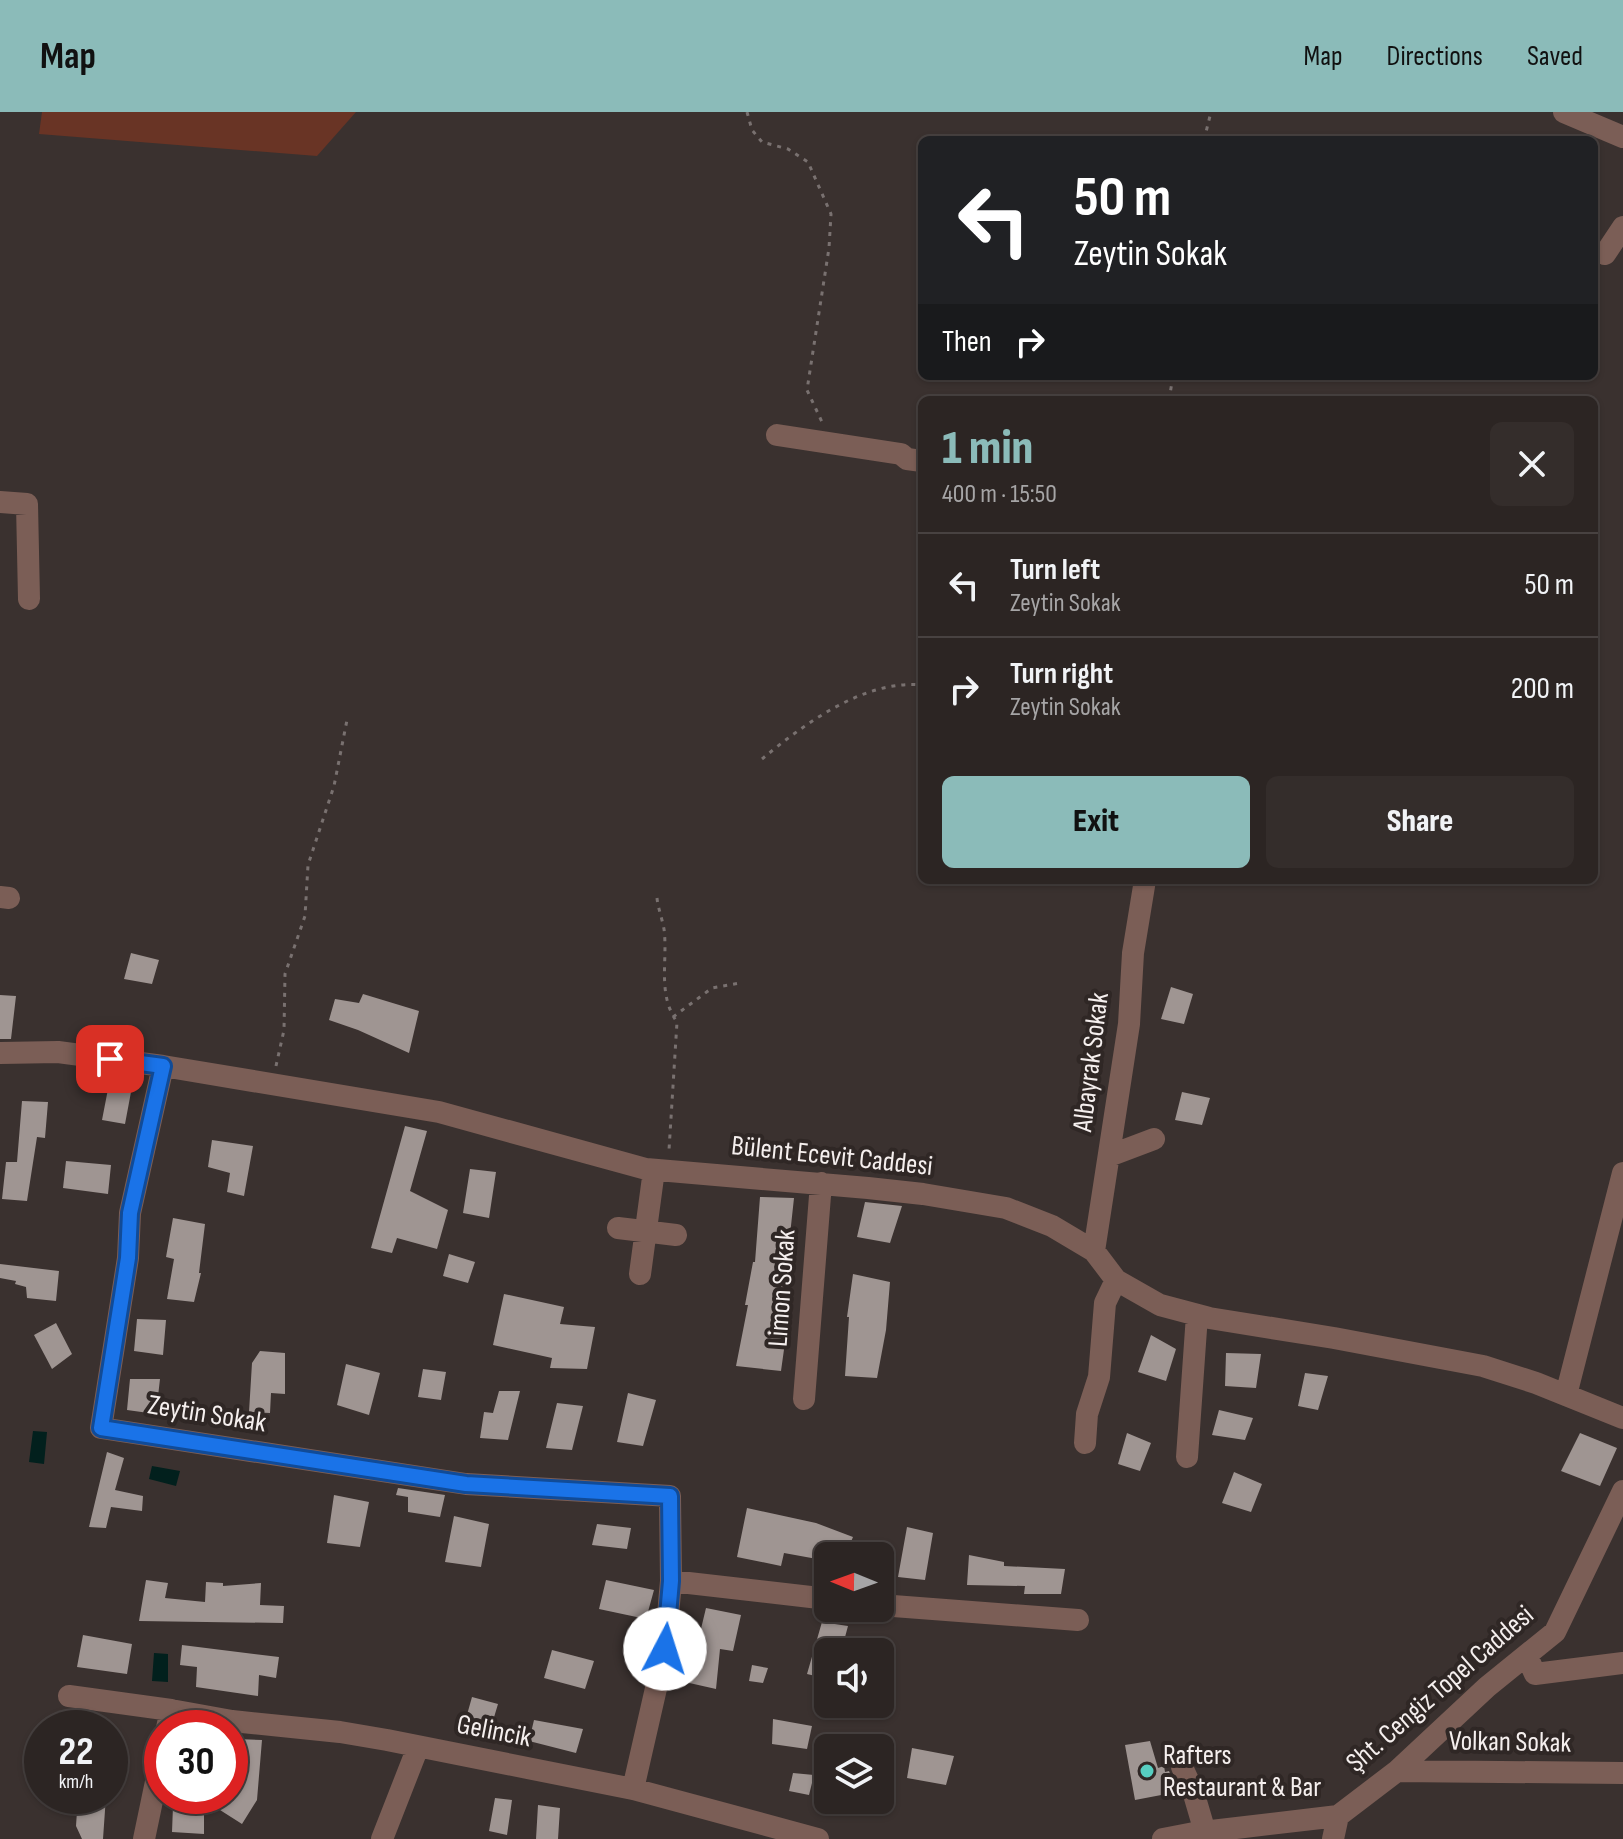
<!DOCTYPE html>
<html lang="en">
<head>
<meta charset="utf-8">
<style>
  :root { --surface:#2c2523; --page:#342d2b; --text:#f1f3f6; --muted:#a6a5a6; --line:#484241; --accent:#8bbbb9 }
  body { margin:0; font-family:"Sofia Sans Condensed",sans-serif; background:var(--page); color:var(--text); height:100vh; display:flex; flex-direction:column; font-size:30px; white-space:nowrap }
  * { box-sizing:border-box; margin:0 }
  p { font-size:26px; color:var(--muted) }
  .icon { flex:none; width:44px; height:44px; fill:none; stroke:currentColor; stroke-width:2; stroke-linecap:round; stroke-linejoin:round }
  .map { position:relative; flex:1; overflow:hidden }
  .drawer { position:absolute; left:918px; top:284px; width:680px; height:488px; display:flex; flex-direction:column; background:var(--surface); border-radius:12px; box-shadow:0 2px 6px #0004,0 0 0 2px var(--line) }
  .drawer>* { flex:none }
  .hud { position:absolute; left:918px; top:24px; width:680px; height:244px; border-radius:12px; box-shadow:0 2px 6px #0004,0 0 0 2px var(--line); background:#202124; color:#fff; overflow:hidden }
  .needle { width:52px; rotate:271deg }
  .controls { position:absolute; left:814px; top:1430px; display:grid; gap:16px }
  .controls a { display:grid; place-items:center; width:80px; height:80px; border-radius:12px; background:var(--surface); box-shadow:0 2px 6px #0004,0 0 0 2px var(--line); font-size:40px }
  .speed { position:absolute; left:24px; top:1598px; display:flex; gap:16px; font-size:40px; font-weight:700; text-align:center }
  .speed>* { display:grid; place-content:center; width:104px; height:104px; border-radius:50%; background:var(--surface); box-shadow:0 2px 6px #0004,0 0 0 2px var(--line); line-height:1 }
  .speed small { font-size:20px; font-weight:400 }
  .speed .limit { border:12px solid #d22; background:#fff; color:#111 }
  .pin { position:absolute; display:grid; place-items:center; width:68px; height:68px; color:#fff; margin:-34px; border-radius:16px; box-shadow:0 4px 12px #0006 }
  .me { position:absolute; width:88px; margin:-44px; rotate:5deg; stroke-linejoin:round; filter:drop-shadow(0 0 6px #0008) }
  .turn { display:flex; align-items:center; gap:28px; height:168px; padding:0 24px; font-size:36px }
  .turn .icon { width:104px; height:104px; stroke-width:2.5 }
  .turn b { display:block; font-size:56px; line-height:68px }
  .then { display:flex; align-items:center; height:76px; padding:0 24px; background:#0003; gap:16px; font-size:30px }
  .round { display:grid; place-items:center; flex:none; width:84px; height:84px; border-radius:12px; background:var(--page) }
  .overview { display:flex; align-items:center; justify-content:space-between; height:136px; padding:0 24px }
  h1 { font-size:48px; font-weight:800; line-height:60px; color:var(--accent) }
  .button { display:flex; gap:16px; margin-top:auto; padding:16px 24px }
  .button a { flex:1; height:92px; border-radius:12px; background:var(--accent); color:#111; font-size:32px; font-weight:800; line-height:92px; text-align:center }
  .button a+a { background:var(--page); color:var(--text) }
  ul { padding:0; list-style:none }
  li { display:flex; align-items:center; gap:24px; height:104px; padding:0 24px; border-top:2px solid var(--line) }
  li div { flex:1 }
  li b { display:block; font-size:30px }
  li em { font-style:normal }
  header { display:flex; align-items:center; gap:48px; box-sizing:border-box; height:112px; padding:0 40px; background:var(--accent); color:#111 }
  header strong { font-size:38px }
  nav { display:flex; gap:44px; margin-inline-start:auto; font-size:28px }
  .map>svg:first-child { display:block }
  .green { fill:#693425 }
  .water { fill:#02201d }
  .building { fill:#9f9592 }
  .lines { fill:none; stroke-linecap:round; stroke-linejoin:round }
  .path { stroke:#797170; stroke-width:3; stroke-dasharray:4 6; stroke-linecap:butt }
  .minor { stroke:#7b5e56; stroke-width:22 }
  .route-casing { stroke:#114b97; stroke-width:20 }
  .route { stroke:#1a73e8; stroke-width:14 }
  .poi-dot { fill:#57cec1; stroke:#2f2725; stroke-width:3 }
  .labels { text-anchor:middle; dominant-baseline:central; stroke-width:8; stroke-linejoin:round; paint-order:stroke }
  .street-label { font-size:28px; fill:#f5efee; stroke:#2f2725 }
  .poi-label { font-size:28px; fill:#f5efee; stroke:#2f2725; text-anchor:start }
</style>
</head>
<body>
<header>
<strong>Map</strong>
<nav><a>Map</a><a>Directions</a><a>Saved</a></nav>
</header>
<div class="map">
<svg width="1623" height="1727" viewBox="0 0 1623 1727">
  <rect width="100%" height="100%" fill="#3a312f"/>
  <path class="green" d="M42,0H356L317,44L39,22Z"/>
  <path class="water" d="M33,1319L47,1320L44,1352L29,1350Z
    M152,1354L180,1359L176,1374L149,1367Z
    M154,1541L168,1542V1570L152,1569Z"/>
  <path class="building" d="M131,841L159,848L152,872L124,867Z
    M1171,875L1193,882L1184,912L1161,907Z
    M363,882L419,899L409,941L358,918L329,908L335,887L359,891Z
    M0,883L16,884L11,927H0Z
    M108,977L131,980L125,1012L102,1008Z
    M1182,980L1210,986L1202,1013L1175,1008Z
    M22,989L48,990L45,1026L37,1025L27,1089L2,1087L6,1050H17Z
    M405,1014L427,1019L410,1079L448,1098L437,1137L397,1126L392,1141L371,1136Z
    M212,1028L253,1034L244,1084L227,1080L230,1061L208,1055Z
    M66,1049L111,1053L108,1082L63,1076Z
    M470,1057L496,1060L489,1106L463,1101Z
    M760,1085L794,1086L780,1215L787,1216L781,1259L736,1254L748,1193H745L753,1150H755Z
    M865,1090L902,1094L890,1131L857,1125Z
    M173,1106L205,1112L199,1161H201L194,1190L167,1187L174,1147L166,1145Z
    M449,1142L475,1150L468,1171L443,1164Z
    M0,1152L59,1159L56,1189L27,1186L26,1175L15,1172L16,1169L0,1166Z
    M853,1162L890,1170L886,1218L877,1266L845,1264L849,1205H847Z
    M504,1182L564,1195L560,1212L595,1215L587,1257L550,1256L552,1246L493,1233Z
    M137,1207L166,1208L163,1243L134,1239Z
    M56,1211L72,1242L52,1257L34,1223Z
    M1151,1223L1176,1237L1166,1269L1138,1260Z
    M260,1239L285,1241V1282L271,1281L270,1301L249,1300L252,1251Z
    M1226,1241L1261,1242L1256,1276L1225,1274Z
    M346,1252L380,1261L369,1303L337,1293Z
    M423,1257L446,1260L441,1288L418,1285Z
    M1305,1261L1328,1264L1318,1298L1298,1294Z
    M130,1267H160L156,1302L127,1298Z
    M499,1279H520L508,1328L480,1326L484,1300L493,1301Z
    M628,1281L656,1288L643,1334L617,1330Z
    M557,1291L583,1294L572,1338L546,1336Z
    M1219,1298L1253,1306L1245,1328L1212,1323Z
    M1127,1321L1151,1331L1140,1359L1118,1352Z
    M1580,1321L1617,1336L1600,1374L1561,1359Z
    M107,1340L124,1346L115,1378L143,1384L142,1399L111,1395L106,1416L89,1415Z
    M1234,1360L1262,1372L1251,1400L1222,1391Z
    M398,1376L445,1383L440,1405L408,1400V1385L396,1383Z
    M334,1383L369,1390L360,1435L327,1431Z
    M747,1396L816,1411L853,1425L845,1444H828V1449L784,1441L781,1454L737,1445Z
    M454,1404L489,1412L481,1455L445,1450Z
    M597,1412L631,1416L627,1437L592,1433Z
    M907,1415L933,1421L925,1468L898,1465Z
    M969,1443L1004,1450V1454L1065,1457L1061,1482H1024L1025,1474L967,1473Z
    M146,1468L168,1471L165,1486L205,1490L206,1470L223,1471V1474L261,1471L260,1493L284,1494L283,1511L139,1509Z
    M606,1468L654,1478L646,1507L599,1497Z
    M706,1496L741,1503L733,1539L720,1537L716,1577L685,1570L688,1549L693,1550Z
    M824,1503L828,1504V1511L848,1514L841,1540H828V1567L807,1562Z
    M83,1523L132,1532L127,1562L77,1555Z
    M182,1533L279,1545L276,1566L259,1563L258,1584L196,1575L197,1555L180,1553Z
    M552,1538L594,1549L585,1577L544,1566Z
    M752,1553L768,1556L763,1571L749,1569Z
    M472,1585L498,1592L489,1622L463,1617Z
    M773,1607L812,1614L807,1637L772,1632Z
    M534,1608L583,1617L576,1641L529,1629Z
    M236,1627L262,1628L257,1688L242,1712L220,1698L245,1660L233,1659Z
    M1150,1629L1158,1656L1164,1654L1165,1660L1169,1659L1177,1680L1135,1688L1125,1633Z
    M912,1636L954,1644L946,1673L907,1666Z
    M793,1661L814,1663L809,1683L789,1679Z
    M78,1684H106L103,1727H82L76,1714Z
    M495,1686L512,1688L507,1723L489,1719Z
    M538,1693L560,1696L558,1727H536Z
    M173,1694L204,1696V1722L172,1720Z"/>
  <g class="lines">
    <path class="path" d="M747,0L752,18L762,30L788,37L808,50L831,102L829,136L807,278L822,310
      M1204,28L1211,0
      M1169,288L1173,264
      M762,647C804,612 865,567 922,573
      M657,786C658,796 662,806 664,817C668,849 657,882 677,910L669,1038
      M673,905L712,876L740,871
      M276,954L284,918L285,862L305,804L308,753L334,674L347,608"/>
    <path class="minor" d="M1564,0L1623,25
      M1605,142L1623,115
      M777,323L901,342L907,347L922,349
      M0,390L27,392L29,487
      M0,785L9,786
      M0,941L58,940L163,954L439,1000L646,1057L868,1076L923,1082L1006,1096L1052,1114L1094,1139L1116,1168L1160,1193L1209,1206L1334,1226L1483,1254L1536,1271L1623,1306
      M163,954L130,1101L128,1146L101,1316L466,1372L670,1384L671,1469L665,1537L633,1677
      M1109,1044L1154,1027
      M618,1116L676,1123
      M1094,1139L1129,912L1133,841L1145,768
      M640,1162L654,1058
      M1566,1283L1623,1061
      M804,1287L821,1071
      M1085,1331L1087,1302L1099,1265L1105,1191L1116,1168
      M1187,1345L1197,1203
      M671,1469L828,1487
      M880,1493L1078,1508
      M1527,1544L1535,1562L1623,1551
      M69,1584L171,1598
      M167,1616L171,1598L232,1609L340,1620L387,1628L633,1677L818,1727
      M1182,1655L1193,1679L1205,1720
      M1397,1659L1623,1661
      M144,1727L162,1641
      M382,1727L418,1635
      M1163,1727L1194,1721L1338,1704
      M1333,1727L1338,1704L1397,1659L1487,1575L1555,1520L1623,1379"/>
  </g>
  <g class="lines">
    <defs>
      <path id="route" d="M110,947L163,954L130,1101L128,1146L101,1316L466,1372L670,1384L671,1469L665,1537"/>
    </defs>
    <use href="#route" class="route-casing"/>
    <use href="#route" class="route"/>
  </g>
  <circle class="poi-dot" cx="1147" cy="1659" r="8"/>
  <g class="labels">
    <g class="street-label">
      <text transform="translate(1091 950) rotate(-83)">Albayrak Sokak</text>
      <text transform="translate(832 1044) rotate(6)">Bülent Ecevit Caddesi</text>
      <text transform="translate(782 1176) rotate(-86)">Limon Sokak</text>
      <text transform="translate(207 1302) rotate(9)">Zeytin Sokak</text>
      <text transform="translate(1440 1577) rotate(-41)">Şht. Cengiz Topel Caddesi</text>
      <text transform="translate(494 1619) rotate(11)">Gelincik</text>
      <text transform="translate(1510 1630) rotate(1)">Volkan Sokak</text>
    </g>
    <g class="poi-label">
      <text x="1163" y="1643">Rafters<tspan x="1163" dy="32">Restaurant &amp; Bar</tspan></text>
    </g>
  </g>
</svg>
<div class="controls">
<a><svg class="needle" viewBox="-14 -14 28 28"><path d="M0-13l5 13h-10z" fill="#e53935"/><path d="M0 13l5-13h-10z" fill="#a6a5a6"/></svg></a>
<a><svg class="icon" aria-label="sound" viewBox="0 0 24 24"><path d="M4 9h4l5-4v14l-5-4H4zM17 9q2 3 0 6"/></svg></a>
<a><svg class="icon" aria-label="layers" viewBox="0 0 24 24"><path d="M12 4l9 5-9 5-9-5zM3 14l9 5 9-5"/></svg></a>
</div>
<div class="speed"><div>22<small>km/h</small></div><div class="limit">30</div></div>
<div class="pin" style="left:110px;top:947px;background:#d93025"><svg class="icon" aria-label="arrive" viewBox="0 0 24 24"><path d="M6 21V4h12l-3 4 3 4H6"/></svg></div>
<svg class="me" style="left:665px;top:1537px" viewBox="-20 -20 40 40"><circle r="19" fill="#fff"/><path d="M0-13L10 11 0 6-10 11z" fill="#1a73e8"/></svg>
<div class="hud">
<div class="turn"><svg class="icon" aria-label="left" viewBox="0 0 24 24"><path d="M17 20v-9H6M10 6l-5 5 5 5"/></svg><div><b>50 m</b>Zeytin Sokak</div></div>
<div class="then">Then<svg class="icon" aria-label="right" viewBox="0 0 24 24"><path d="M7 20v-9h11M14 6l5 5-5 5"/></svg></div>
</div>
<section class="drawer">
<div class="overview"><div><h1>1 min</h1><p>400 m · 15:50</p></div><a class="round"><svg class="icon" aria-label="close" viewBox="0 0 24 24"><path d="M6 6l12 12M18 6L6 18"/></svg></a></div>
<ul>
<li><svg class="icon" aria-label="left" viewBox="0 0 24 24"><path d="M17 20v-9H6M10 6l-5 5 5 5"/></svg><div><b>Turn left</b><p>Zeytin Sokak</p></div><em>50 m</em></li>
<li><svg class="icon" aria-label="right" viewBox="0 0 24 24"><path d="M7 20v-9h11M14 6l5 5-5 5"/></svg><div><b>Turn right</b><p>Zeytin Sokak</p></div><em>200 m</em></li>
</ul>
<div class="button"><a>Exit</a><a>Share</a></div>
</section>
</div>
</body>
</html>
